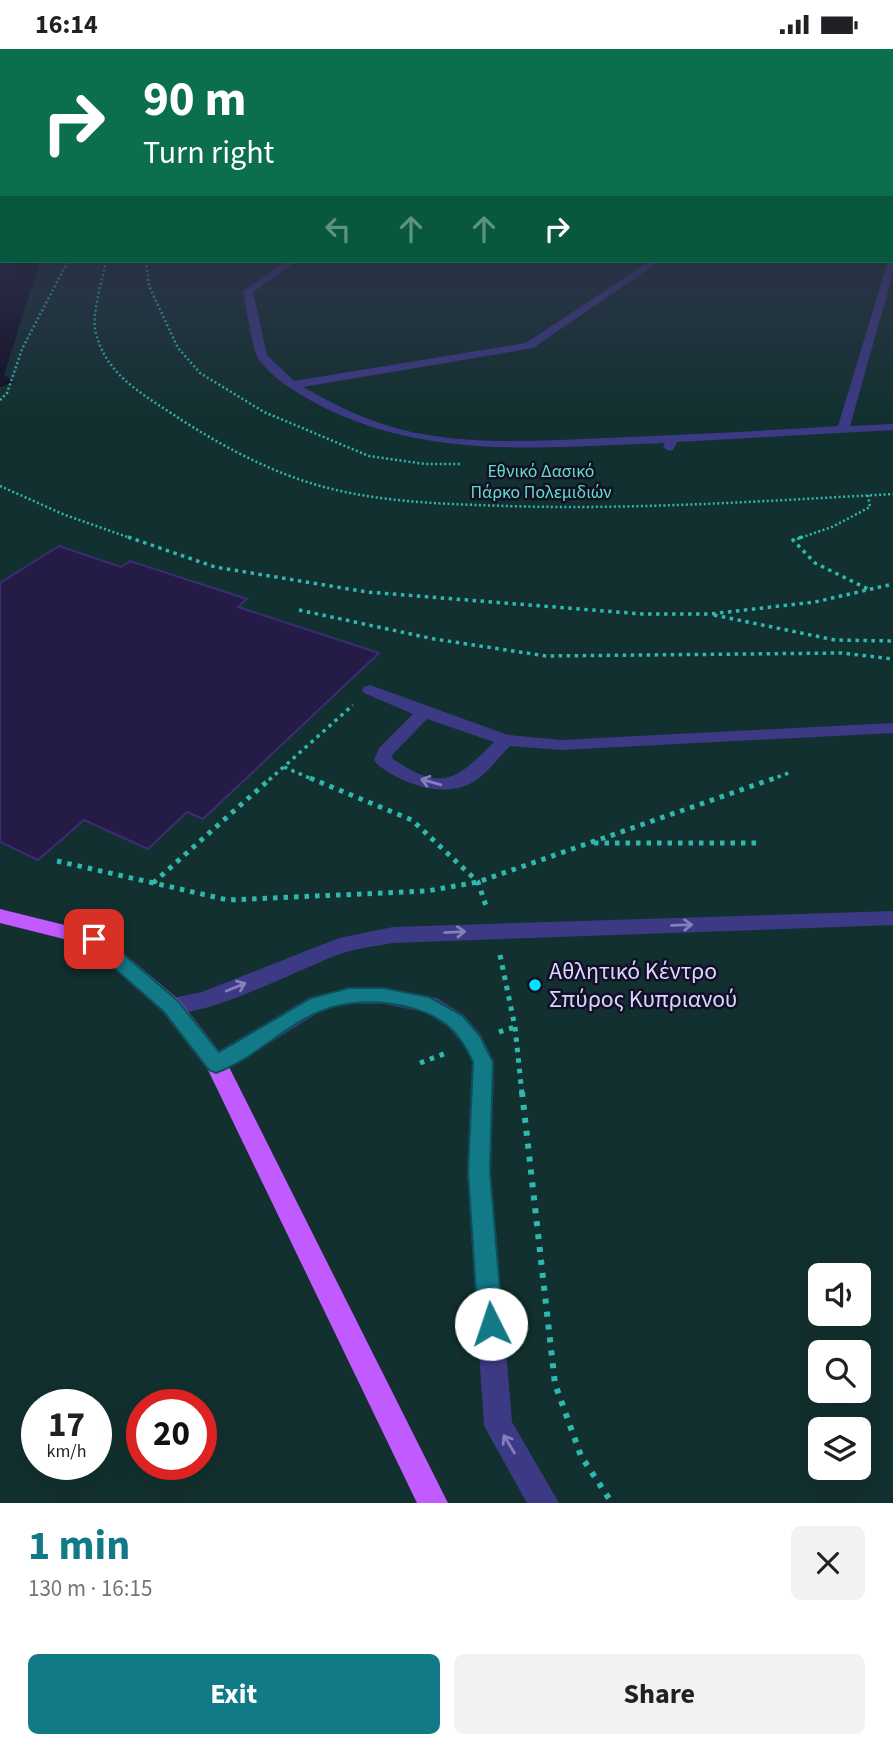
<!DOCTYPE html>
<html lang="en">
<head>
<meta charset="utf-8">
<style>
  :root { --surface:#fff; --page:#f2f2f2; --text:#202124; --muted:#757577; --accent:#127987 }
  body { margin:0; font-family:"Source Sans 3",sans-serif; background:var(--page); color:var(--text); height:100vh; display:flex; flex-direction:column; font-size:26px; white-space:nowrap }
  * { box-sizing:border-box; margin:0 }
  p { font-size:23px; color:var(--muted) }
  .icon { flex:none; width:38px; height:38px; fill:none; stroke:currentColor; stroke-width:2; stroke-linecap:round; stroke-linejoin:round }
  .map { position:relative; height:1454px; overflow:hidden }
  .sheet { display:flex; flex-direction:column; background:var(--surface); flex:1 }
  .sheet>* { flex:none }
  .hud { position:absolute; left:0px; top:0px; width:894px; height:214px; box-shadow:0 7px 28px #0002; background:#0b6e4f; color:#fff; overflow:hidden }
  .fabs { position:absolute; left:808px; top:1214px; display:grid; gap:14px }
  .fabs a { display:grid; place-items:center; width:63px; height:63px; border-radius:10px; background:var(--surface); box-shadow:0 7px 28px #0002; font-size:35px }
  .speed { position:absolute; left:21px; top:1340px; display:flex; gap:14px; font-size:35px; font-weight:700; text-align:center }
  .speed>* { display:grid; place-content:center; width:91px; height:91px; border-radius:50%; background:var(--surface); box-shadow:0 7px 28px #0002; line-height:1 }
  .speed small { font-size:18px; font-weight:400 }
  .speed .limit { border:10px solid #d22; background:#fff; color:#111 }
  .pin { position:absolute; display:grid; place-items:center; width:60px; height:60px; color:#fff; margin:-30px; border-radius:14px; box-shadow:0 4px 10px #0006 }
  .me { position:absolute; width:77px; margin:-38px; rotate:356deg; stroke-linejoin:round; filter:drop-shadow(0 0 5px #0008) }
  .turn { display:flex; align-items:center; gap:24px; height:147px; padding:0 28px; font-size:32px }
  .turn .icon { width:91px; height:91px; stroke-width:2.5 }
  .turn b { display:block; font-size:49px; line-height:60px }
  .lanes { display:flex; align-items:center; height:66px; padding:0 28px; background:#0003; justify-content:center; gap:35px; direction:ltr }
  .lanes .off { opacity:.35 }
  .round { display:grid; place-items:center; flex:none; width:74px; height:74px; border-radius:10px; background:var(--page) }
  .headline { display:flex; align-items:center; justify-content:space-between; height:119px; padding:0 28px }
  h1 { font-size:42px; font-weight:700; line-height:52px; color:var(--accent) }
  .primary-button { display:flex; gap:14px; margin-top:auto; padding:14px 28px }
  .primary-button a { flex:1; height:80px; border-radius:10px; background:var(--accent); color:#fff; font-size:28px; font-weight:700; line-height:80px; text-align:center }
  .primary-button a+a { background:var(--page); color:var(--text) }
  .status { display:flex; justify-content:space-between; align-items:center; height:49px; padding:0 35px; background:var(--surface); direction:ltr }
  .status svg { height:19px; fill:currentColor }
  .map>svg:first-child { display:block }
  .green { fill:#12302f; fill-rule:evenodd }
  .building { fill:#241b47; stroke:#3b2d73; stroke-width:2 }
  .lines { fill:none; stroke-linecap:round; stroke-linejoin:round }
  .path-far3 { stroke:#2fb8b0; stroke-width:2.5; stroke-dasharray:2 2.5; stroke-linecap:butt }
  .path-far2 { stroke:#2fb8b0; stroke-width:3.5; stroke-dasharray:3.5 4.5; stroke-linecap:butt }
  .path-far1 { stroke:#2fb8b0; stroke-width:5; stroke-dasharray:4.5 6; stroke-linecap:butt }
  .path { stroke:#2fb8b0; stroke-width:6; stroke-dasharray:5 8; stroke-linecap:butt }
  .lane { fill:#3d3a85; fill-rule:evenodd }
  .primary { fill:#c25bff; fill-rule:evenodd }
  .oneway { stroke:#837fbc }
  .route { fill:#127987; stroke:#0c4f58; stroke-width:2 }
  .poi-dot { fill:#00e5ff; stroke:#130f26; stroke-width:2.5 }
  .labels { text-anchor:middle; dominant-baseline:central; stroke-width:5; stroke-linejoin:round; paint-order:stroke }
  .far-park-label { font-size:18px; fill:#5fe0c0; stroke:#130f26 }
  .near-poi-label { font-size:24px; fill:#d9d4ff; stroke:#130f26; text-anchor:start }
</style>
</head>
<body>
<div class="status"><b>16:14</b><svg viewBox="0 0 49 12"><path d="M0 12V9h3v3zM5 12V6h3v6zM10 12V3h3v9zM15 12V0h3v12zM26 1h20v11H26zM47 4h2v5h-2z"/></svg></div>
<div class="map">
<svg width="893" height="1454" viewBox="0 0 893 1454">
  <rect width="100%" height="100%" fill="#130f26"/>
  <path class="green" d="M893,163V1454H0V338L15,333L4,326L40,212H892ZM821,1227H859V1265H821ZM821,1304H859V1342H821ZM37,1356H96V1416H37ZM142,1356H201V1416H142ZM821,1381H859V1419H821Z"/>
  <path class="building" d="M59,497L121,518L130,512L247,550L238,558L379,604L203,770L187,763L148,800L84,771L38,811L0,793V534Z"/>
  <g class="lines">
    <path class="path-far3" d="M106,212C103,228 92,265 95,280C104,324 139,343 174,366C221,397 277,427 332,440C389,454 449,455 506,457C636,461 764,452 893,445
      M146,212L149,237L178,299L200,324L264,363L369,407L425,415H461
      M0,351L7,344L22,300L68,212
      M0,437L65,466L133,490
      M797,490L832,478L870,458L868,446"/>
    <path class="path-far2" d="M128,488L215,518L367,543L642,565H710L815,553L893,535
      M802,488L793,491L815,514L868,540
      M299,561L434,590L546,607L842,604L893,610
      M714,566L835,591L893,592
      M284,718L314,731
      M269,731L353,656
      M770,731L791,723"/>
    <path class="path-far1" d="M310,729L412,771L478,833L487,860
      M594,794H758
      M57,812L228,851L427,842L478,833L775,729
      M153,834L271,729
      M500,906L515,978L522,1045
      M499,983L515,978
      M420,1014L449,1003"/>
    <path class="path" d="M522,1043L555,1335L581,1407L612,1454"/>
    <path class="lane" d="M893,210V224L850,377L893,375V381L677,393L673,401L669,402L663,398L665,394C548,398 429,412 321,357C299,345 273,331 258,309C252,299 246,256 243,242L287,212H297L253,243L267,306L294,332L526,294L650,212H660L533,299L303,338C333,355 365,371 399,380C465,397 538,392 605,389C683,386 761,382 838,377L888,212Z
      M370,636L508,686L561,691L893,674V684L561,701L510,697C499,708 488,723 475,732C446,751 401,735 377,715L374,711L379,699L413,665L364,644L362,641L364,638ZM427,670L494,693C457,730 442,745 392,709L393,705Z
      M893,862V876L393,894C376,897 357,899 340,905C303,918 197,974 163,963L160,957L163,951L202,943L339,889L393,878Z
      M349,939H384L437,949L464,966L481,986L494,1013L491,1123L512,1373L559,1454H527L484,1377L467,1123L472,1013L465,998L448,978L424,963L384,955H349L323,961L224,1022L216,1024L208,1022L205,1015L208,1008L310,948Z"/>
    <path class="primary" d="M0,860L101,885L179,951L224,1008L448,1454H417L208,1021L163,963L88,896L0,874Z"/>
  </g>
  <defs><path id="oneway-shaft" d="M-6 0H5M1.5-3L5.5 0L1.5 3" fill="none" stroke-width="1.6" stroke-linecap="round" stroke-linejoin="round" transform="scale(1.75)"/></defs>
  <g class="oneway">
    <use href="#oneway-shaft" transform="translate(431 733) rotate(-164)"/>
    <use href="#oneway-shaft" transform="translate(682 876) rotate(-2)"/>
    <use href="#oneway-shaft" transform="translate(455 883) rotate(-3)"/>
    <use href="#oneway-shaft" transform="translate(236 938) rotate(-22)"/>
    <use href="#oneway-shaft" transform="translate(509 1395) rotate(-121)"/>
  </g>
  <linearGradient id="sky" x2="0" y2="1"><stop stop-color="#0a0815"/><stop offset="0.45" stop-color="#333752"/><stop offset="1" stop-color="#333752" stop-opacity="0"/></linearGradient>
  <rect width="893" height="366" fill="url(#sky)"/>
  <path class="route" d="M94,883L100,885L178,952L219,1003L311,949L349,939H384L429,948L463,967L480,987L493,1013L490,1123L503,1275L499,1284L491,1287L482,1284L478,1275L468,1123L473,1013C467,1000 459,986 448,977C417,952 361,947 324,961C285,975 255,1010 216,1024L209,1021L164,963L87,895L85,890L87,885Z"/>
  <circle class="poi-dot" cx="535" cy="936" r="7"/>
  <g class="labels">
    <g class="far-park-label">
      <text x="541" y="422">Εθνικό Δασικό<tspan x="541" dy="21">Πάρκο Πολεμιδιών</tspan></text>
    </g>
    <g class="near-poi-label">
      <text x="549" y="922">Αθλητικό Κέντρο<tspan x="549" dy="28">Σπύρος Κυπριανού</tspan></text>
    </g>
  </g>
</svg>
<div class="fabs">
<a><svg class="icon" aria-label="sound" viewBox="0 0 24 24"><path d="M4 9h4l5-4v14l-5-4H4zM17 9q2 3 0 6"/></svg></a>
<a><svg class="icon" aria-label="search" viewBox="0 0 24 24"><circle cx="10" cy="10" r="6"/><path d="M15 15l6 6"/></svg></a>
<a><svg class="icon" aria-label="layers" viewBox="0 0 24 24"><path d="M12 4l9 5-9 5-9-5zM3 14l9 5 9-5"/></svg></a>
</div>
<div class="speed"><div>17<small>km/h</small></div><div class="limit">20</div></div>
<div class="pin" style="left:94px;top:890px;background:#d93025"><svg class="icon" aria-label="arrive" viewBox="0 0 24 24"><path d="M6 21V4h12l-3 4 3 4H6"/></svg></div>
<svg class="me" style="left:491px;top:1275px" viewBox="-20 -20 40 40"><circle r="19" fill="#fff"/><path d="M0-13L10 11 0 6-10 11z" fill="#127987"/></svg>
<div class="hud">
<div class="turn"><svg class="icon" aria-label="right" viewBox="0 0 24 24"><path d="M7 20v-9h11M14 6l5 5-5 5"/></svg><div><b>90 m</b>Turn right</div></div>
<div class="lanes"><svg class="icon off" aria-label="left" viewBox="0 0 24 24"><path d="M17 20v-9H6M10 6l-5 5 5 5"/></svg><svg class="icon off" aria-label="ahead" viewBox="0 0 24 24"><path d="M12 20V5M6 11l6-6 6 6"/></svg><svg class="icon off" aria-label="ahead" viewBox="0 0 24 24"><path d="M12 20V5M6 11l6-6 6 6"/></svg><svg class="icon" aria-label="right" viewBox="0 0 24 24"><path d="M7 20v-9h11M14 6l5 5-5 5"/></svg></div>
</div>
</div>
<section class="sheet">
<div class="headline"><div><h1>1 min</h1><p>130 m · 16:15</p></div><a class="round"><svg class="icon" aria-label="close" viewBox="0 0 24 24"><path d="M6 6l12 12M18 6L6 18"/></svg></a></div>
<div class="primary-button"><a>Exit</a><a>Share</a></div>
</section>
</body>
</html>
